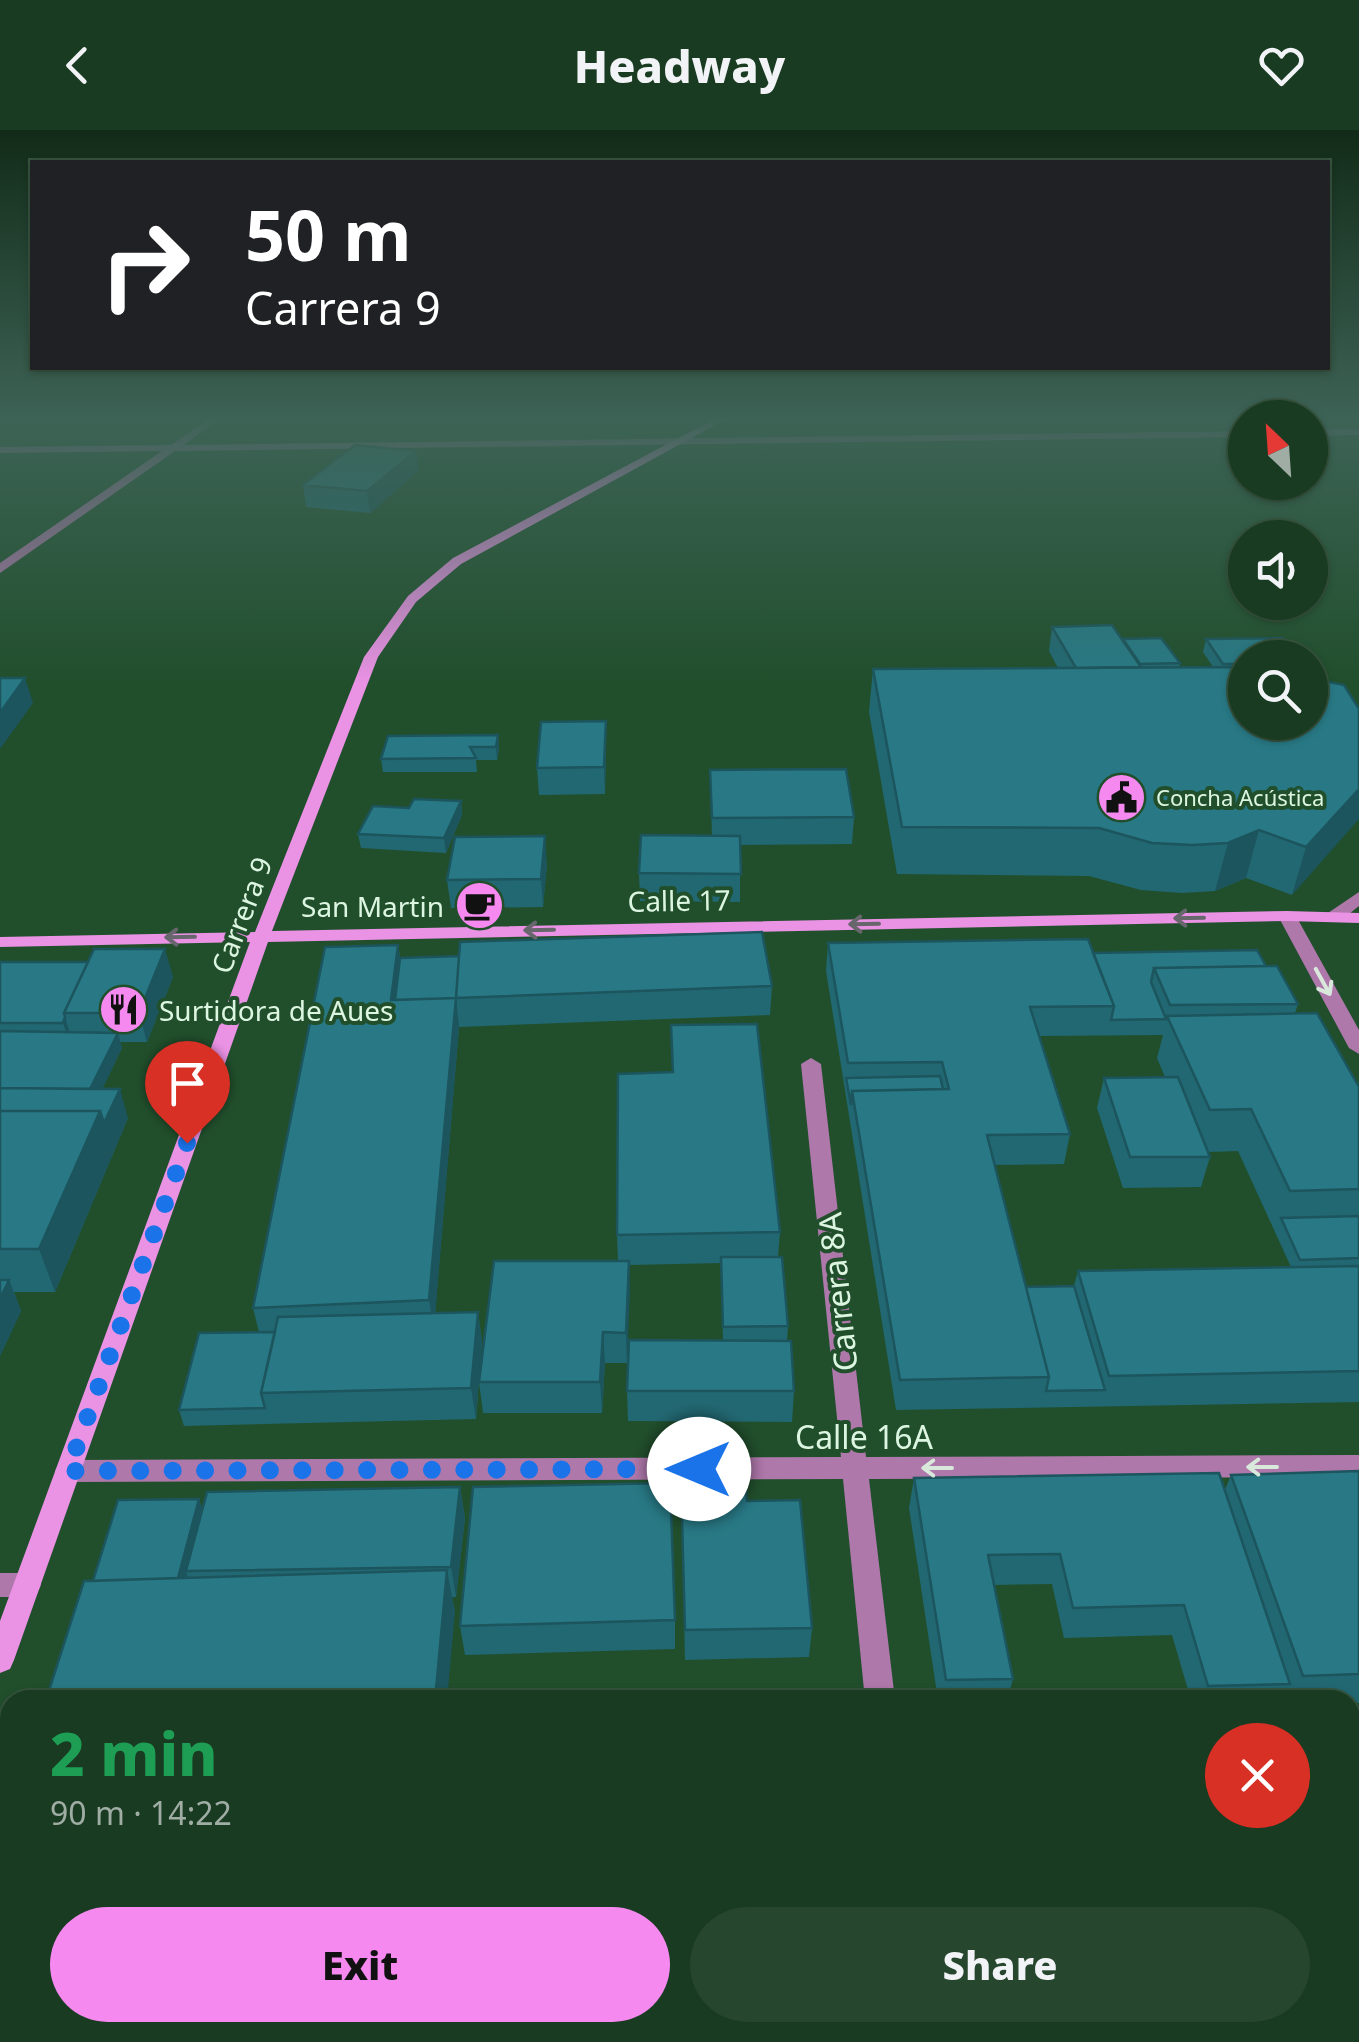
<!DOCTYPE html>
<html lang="en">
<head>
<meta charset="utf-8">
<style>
  :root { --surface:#193b21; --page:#26462e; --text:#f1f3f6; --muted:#9fada5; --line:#37553f; --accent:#f589ef }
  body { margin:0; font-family:"Noto Sans",sans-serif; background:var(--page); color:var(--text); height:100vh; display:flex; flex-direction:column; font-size:38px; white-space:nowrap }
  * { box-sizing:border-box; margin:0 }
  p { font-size:32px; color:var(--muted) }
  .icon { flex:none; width:55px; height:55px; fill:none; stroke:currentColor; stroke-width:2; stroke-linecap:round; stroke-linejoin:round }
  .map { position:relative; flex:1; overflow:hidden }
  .side { position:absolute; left:0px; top:1560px; width:1360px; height:352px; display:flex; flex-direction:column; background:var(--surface); border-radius:30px 30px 0 0; box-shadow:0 2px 8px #0004,0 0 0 2px var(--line) }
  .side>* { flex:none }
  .banner { position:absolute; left:30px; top:30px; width:1300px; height:210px; border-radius:0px; box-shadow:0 2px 8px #0004,0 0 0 2px var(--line); background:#202124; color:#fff; overflow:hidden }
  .needle { width:65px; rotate:335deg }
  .fabs { position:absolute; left:1228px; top:270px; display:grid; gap:20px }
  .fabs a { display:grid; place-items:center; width:100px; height:100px; border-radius:50%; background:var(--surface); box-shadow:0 2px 8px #0004,0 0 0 2px var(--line); font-size:50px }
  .pin { position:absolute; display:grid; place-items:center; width:85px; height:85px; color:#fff; margin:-102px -42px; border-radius:50% 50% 50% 0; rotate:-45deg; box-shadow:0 0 10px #0007 }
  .pin .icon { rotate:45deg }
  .me { position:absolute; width:110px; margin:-55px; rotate:270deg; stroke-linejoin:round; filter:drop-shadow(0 0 8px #0008) }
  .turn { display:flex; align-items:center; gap:35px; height:210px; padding:0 50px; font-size:45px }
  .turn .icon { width:130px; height:130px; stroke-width:2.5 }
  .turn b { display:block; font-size:70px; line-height:85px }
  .round { display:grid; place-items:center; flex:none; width:105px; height:105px; border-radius:52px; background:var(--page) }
  .summary { display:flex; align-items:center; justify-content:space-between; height:170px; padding:0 50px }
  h1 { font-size:60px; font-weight:800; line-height:75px; color:#1e9e55 }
  .action { display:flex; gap:20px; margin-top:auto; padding:20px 50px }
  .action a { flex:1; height:115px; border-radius:60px; background:var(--accent); color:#111; font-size:40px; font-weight:800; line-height:115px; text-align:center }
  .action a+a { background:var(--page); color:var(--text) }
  header { display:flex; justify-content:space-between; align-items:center; height:130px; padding:0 50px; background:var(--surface); font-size:45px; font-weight:800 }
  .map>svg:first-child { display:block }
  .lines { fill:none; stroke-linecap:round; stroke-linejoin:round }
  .street { fill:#af78ab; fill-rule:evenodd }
  .secondary { fill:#ea92e4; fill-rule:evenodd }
  .wall { fill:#226872; fill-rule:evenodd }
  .shaded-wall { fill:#1c555d }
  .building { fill:#287985; stroke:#1c555d; stroke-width:2.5 }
  .oneway { stroke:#67666c }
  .oneway2 { stroke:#d8e9dc }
  .route { stroke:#1a73e8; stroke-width:18; stroke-dasharray:0 32.4 }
  .labels { text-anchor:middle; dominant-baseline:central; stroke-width:8; stroke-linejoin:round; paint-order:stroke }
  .far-poi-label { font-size:22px; fill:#ddf6e1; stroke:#214f2c; text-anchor:start }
  .street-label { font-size:28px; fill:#ddf6e1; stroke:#214f2c }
  .poi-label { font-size:28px; fill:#ddf6e1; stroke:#214f2c; text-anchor:end }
  .near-street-label { font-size:32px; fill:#ddf6e1; stroke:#214f2c }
</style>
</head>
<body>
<header><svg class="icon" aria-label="back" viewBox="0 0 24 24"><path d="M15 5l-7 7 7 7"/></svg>Headway<svg class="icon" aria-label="heart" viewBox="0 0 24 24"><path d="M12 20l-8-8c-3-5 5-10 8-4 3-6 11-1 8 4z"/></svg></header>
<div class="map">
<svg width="1359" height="1912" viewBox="0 0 1359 1912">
  <rect width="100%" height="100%" fill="#214f2c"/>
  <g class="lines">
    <path class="street" d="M211,287H222L184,315L1245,301V307L175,321L0,443V433L162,321L0,323V317L171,315Z
      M1286,287H1296L1297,288H1286Z
      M1359,299V305L1310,306V300Z
      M1359,762V776L1340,791H1328L1325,787L1328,783Z
      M1287,781L1296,786L1359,900V924L1349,918L1278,786Z
      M811,928L821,934L866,1327L1359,1325V1347L869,1349L895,1570H865L843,1349L68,1352L59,1349L55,1341L59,1333L68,1330L841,1327L801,934Z
      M0,1443H27L37,1446L41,1455L37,1464L27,1467H0Z
      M897,1902H931V1912H897Z"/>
    <path class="secondary" d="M718,287H730L461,434L416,472L378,527L272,801L1287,781L1359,783V793L1287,791L268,812L14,1530L10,1539L0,1543V1491L250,812L0,817V807L255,802L364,527L408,466L453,428Z"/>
  </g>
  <path class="wall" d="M416,321L418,341L370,383L306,377L303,355Z
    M1052,497L1180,533L1179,537H1213L1203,522L1206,509L1245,528V592L1359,579L1292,765L1246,748L1215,761L1182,763L1141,760L1089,746L897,744L869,582L873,539L1058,538L1049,521Z
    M498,605L499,619L497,630H476L477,642H383L381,629Z
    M606,616L605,664L539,665L537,638Z
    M710,640L854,687L852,714L740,715V772L640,771L639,743L712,706Z
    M461,671L462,685L446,723L361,718L358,704L409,678Z
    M547,734L543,777L451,778L447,750Z
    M828,813L1093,823L1266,836L1298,874L1295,883L1359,957V1272L896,1280L826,841ZM1163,905L1157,928L1165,947L1104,948L1097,978L1123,1058L1201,1057L1210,1027L1208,1022L1238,1021L1291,1137L1078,1141L1074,1156L1026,1157L994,1035L1064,1034L1070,1004L1039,906Z
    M398,815L400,828L772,856L770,885L459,897L435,1183L478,1182L482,1212L476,1289L184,1296L179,1280L259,1202L253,1178Z
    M0,832L173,847L147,912H120L122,918L102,959L128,988L55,1162H14L21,1181L0,1226Z
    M671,895L780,1102L778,1127L788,1196L787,1211L794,1261L792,1292L628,1291L627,1261L723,1210L721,1133L629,1135L627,1233H605L602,1283H483L479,1252L618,1131L617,1105L672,942Z
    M1359,1341V1573H1350V1570H1287L1285,1565L1283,1570H1191L1172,1505L1064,1508L1052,1454L994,1455L1013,1549L1007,1570H938L909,1378L914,1348L1225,1360L1231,1345Z
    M681,1350L747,1371L812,1498L809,1527L685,1530Z
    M460,1357L465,1388L456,1467H452L455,1482L93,1451L199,1369L202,1379Z
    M675,1490V1519L465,1525L460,1496Z
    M976,1902H1319L1321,1912H978Z"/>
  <path class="shaded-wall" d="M416,321L418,341L370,383L367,361Z
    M25,548L33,573L0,619V583Z
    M606,591V616L605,664L604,637Z
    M498,605L499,619L497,630L496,617Z
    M1359,659V689L1292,765L1306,717Z
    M461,671L462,685L446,723L444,708Z
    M1259,700L1246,748L1215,761L1228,713Z
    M545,706L547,734L543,777L541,749Z
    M398,815L402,843L393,884L391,870Z
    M165,819L173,847L147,912L139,883Z
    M456,868L459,897L434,1200L429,1170Z
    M65,887L70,903L68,908L63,893Z
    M118,903L122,918L90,985L85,970Z
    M120,959L128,988L55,1162L39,1119L100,981Z
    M629,1131L630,1162L627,1233L626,1203Z
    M9,1150L21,1181L0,1226V1169Z
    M478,1182L482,1212L476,1289L471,1258Z
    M603,1202L605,1233L602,1283L600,1252Z
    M460,1357L465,1388L456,1467L451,1437Z
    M199,1369L204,1384L186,1441L188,1448L176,1456Z
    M447,1440L455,1482L447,1570H435Z
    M119,1902H148L146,1912H117Z"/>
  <path class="building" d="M355,315L416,321L367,361L303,355Z
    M1112,495L1141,537L1076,538L1052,497Z
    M1161,508L1180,533L1140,534L1123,509Z
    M1283,508L1298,528H1245V534H1223L1206,509Z
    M1245,537V592H1310V548L1344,555L1359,579V659L1306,717L1259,700L1228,713L1193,715L1152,713L1099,698L902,697L873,539Z
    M0,548H25L0,583Z
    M606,591L604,637L537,638L541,592Z
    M498,605L496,617H470L476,628L381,629L388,606Z
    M846,639L854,687L712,688L710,640Z
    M414,669L461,671L444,708L358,704L373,676L409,678Z
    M641,705L740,706L741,744L639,743Z
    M545,706L541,749L447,750L455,707Z
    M762,802L772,856L456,868L460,812Z
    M1088,809L1114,876L1030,877L1070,1004L987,1005L1049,1247L900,1250L852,961L949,959L942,932L848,933L828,813Z
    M398,815L391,870L456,868L429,1170L253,1178L325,817Z
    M94,819H165L139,883H64Z
    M1257,820L1266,836L1154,838L1151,852L1166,889L1111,890L1114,876L1093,823Z
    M459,826L456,868L395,870L400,828Z
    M0,832H88L64,883L65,887L63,893H0Z
    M1277,836L1298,874L1170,875L1154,838Z
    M1317,883L1359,957V1059L1290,1061L1251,979L1210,980L1167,886Z
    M757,894L780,1102L617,1105L618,944L673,942L671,895Z
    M0,901L118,903L90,959L0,958Z
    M940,946L943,959L852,961L851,975L846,948Z
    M1178,947L1210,1027H1130L1104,948Z
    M0,958L120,959L104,993L100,981H0Z
    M0,981H100L39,1119H0Z
    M1359,1086V1128L1300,1130L1281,1088Z
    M721,1127H782L788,1196L723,1197Z
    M494,1131H629L626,1203L603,1202L600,1252H479Z
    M1359,1136V1241L1109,1246L1078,1141Z
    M0,1150H9L0,1169Z
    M1074,1156L1105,1260L1046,1261L1049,1247L1026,1157Z
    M478,1182L471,1258L261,1263L278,1187Z
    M275,1202L261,1263L265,1278L179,1280L199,1203Z
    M629,1210L791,1211L794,1261H627Z
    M1359,1341V1544L1303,1546L1231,1345Z
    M1219,1343L1290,1554L1208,1556L1184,1475L1073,1478L1060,1424L988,1425L1013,1549L946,1550L914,1348Z
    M745,1349L747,1371L800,1370L812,1498L685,1500L681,1350Z
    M670,1353L675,1490L460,1496L473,1357Z
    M460,1357L451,1437L186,1441L207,1362Z
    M199,1369L178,1448L93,1451L118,1370Z
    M447,1440L435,1570H46L84,1451Z
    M814,1568V1570H578Z
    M10,1681V1902H119L117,1912H0V1712Z
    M993,1902H1319L1321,1912H995Z"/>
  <defs><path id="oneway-shaft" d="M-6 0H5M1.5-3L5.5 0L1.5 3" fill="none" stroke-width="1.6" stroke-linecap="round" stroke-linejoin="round" transform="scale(2.5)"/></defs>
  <g class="oneway">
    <use href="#oneway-shaft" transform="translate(1189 788) rotate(179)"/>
    <use href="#oneway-shaft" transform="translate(864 794) rotate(179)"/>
    <use href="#oneway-shaft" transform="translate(539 800) rotate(179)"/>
    <use href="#oneway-shaft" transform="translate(180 807) rotate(179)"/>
  </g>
  <g class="oneway2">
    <use href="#oneway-shaft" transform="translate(1323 852) rotate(61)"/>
    <use href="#oneway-shaft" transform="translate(1262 1337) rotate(180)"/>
    <use href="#oneway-shaft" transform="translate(937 1338) rotate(180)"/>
  </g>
  <linearGradient id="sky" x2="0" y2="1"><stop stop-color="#122b18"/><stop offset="0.52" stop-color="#3d6356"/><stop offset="1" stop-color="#3d6356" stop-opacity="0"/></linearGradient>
  <rect width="1359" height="554" fill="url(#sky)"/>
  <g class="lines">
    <path class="route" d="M187,1013L68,1341L699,1339"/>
  </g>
  <defs>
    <symbol id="civic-disc" viewBox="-11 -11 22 22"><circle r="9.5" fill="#f589ef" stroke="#214f2c"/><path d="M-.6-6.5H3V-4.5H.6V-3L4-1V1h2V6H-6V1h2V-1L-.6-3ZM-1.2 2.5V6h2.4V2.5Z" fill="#111"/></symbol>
    <symbol id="cafe-disc" viewBox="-11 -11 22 22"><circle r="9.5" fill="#f589ef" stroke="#214f2c"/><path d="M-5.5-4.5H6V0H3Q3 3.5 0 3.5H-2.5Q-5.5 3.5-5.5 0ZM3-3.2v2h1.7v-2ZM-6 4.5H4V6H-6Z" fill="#111"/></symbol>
    <symbol id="restaurant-disc" viewBox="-11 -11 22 22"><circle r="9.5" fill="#f589ef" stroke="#214f2c"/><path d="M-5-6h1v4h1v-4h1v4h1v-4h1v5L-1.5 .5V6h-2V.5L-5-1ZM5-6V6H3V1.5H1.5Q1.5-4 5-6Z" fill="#111"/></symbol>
  </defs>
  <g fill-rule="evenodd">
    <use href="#civic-disc" x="1094" y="640" width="55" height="55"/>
    <use href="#cafe-disc" x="452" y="748" width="55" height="55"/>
    <use href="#restaurant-disc" x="96" y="852" width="55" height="55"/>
  </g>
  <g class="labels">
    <g class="far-poi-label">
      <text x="1156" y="667">Concha Acústica</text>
    </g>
    <g class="street-label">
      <text transform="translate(679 770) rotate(-1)">Calle 17</text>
      <text transform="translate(241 785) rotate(-69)">Carrera 9</text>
    </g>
    <g class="poi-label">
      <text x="444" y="776">San Martin</text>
      <text x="159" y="880" text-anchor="start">Surtidora de Aues</text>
    </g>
    <g class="near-street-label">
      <text transform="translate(837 1162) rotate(-96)">Carrera 8A</text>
      <text x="864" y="1306">Calle 16A</text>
    </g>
  </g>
</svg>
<div class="fabs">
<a><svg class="needle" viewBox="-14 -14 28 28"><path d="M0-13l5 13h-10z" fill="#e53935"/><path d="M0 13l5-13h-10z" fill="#9fada5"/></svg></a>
<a><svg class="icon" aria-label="sound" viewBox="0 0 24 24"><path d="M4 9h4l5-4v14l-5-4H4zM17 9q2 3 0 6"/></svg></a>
<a><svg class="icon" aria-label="search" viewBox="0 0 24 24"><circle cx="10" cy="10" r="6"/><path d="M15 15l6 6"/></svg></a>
</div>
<div class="pin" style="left:187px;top:1013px;background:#d93025"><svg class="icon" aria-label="arrive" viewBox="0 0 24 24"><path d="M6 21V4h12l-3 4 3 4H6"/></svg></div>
<svg class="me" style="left:699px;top:1339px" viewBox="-20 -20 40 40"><circle r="19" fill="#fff"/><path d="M0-13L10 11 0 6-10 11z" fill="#1a73e8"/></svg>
<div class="banner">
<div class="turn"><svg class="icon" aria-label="right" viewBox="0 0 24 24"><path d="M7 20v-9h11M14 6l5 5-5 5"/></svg><div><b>50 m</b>Carrera 9</div></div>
</div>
<section class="side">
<div class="summary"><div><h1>2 min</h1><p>90 m · 14:22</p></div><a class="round" style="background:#d93025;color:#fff"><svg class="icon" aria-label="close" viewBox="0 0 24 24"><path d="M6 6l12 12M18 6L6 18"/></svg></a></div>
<div class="action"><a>Exit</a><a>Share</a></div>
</section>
</div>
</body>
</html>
